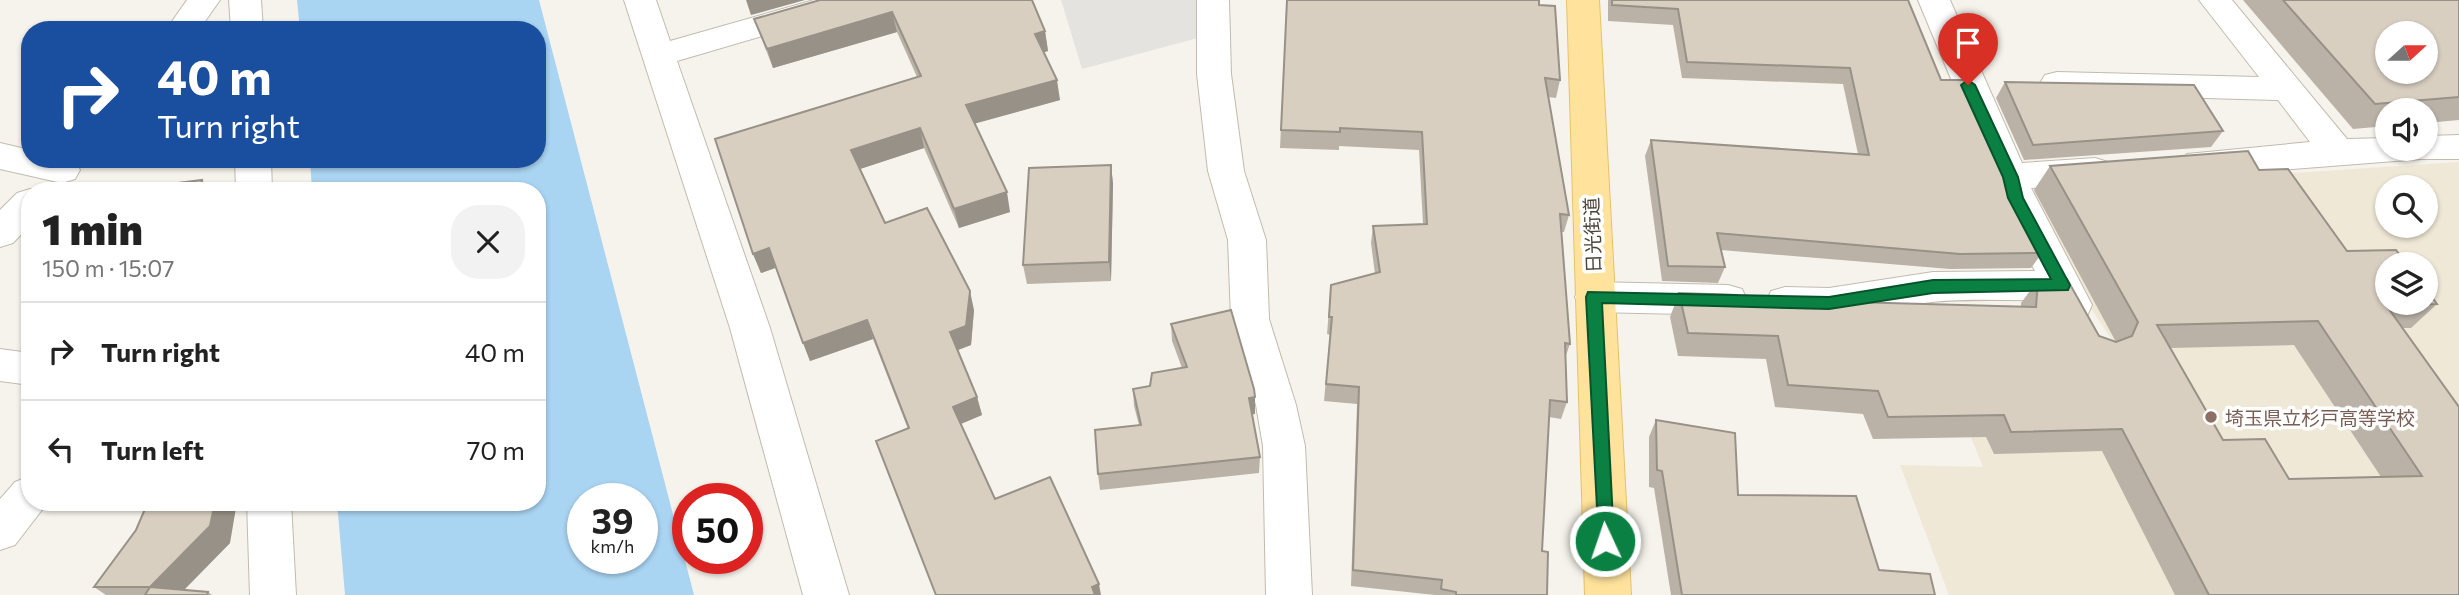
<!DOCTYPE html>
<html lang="en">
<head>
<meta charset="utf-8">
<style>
  :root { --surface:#fff; --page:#f2f2f2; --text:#222; --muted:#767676; --line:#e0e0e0 }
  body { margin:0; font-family:Commissioner,"Noto Sans JP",sans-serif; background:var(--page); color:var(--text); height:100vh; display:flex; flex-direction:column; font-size:26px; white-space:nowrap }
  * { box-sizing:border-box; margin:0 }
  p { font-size:23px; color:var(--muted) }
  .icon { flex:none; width:38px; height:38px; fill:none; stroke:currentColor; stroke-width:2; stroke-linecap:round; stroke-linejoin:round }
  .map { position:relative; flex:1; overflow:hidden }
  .sheet { position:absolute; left:21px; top:182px; width:525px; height:329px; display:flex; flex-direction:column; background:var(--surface); border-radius:28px; box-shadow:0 2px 5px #0004 }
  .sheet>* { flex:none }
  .top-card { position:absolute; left:21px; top:21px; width:525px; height:147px; border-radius:28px; box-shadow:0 2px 5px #0004; background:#1a4fa0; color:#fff; overflow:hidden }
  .needle { width:46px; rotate:69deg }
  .controls { position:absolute; left:2375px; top:21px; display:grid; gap:14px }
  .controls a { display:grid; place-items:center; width:63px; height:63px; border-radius:50%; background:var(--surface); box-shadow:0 2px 5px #0004; font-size:35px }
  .speed { position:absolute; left:567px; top:483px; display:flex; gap:14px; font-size:35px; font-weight:700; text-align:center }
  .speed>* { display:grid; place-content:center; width:91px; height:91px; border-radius:50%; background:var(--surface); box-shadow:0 2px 5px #0004; line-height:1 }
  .speed small { font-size:18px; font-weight:400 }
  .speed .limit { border:10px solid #d22; background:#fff; color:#111 }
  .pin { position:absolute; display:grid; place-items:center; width:60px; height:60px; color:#fff; margin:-72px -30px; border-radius:50% 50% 50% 0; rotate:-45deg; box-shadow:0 0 7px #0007 }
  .pin .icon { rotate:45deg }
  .me { position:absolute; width:77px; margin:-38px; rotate:357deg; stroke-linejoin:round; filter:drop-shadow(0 0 5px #0008) }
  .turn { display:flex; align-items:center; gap:24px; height:147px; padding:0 21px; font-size:32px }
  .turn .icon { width:91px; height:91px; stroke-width:2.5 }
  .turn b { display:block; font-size:49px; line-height:60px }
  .round { display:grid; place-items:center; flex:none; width:74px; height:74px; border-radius:28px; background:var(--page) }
  .head { display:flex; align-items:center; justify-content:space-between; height:119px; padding:0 21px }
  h1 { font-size:42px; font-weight:800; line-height:52px }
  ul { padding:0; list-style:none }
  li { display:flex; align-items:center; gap:21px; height:98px; padding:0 21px; border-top:2px solid var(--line) }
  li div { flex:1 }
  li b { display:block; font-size:26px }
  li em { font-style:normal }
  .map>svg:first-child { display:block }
  .education { fill:#efe8d6; fill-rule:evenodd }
  .parking { fill:#e5e3e0 }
  .water { fill:#a9d4f2; fill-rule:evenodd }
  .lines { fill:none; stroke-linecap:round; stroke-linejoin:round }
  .minor-casing { stroke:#c2bbae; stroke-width:2 }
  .major-casing { stroke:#e6c16a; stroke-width:2 }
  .minor { fill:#fff; fill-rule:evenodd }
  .major { fill:#ffe39c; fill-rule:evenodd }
  .wall { fill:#bab2a6; fill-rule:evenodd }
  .shaded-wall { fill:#979187 }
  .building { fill:#d8cfc1; stroke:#979187; stroke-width:2; fill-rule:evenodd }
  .route { fill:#0b8043; stroke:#07532c; stroke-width:2 }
  .education-dot { fill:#8d6e63; stroke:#fff; stroke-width:2.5 }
  .labels { text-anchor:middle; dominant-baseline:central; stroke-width:7; stroke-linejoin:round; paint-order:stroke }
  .street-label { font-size:19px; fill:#4b4439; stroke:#fff }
  .education-label { font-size:19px; fill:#785e54; stroke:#fff; text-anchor:start }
</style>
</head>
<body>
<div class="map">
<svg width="2459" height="595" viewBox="0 0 2459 595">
  <rect width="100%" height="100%" fill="#f6f3ec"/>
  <path class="education" d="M2459,162V595H1949L1900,465L1983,467L1943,369L2122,355L2069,276L2028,203L2035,190ZM2387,187H2426V226H2387ZM2387,264H2426V303H2387Z"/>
  <path class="parking" d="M1061,0H1199L1198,38L1082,69Z"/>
  <path class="water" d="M297,0H539L694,595H345L337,502H537V191H312L310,159H537V30H300ZM583,499H642V558H583Z"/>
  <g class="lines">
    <defs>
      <path id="minor" d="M187,0H220L199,30H166Z
        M229,0H261L263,30H231Z
        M624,0H656L670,41L814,0H866L861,7L677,61L770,328L849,595H803L730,328Z
        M1197,0H1229L1231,74L1244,171L1266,240L1269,319L1296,405L1305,446L1312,595H1266L1263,446L1256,405L1231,319L1228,240L1208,171L1197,74Z
        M1918,0H1950L2022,163L2095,158L2108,162L2113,171L2108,180L2031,188L2092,305L2087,316L2073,320L2059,316L2051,300C2012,301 1971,298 1932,302C1880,307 1823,329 1771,313L1766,302L1771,291L1785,287L1829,288L1933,272L2035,271L1997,198L1992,177Z
        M2199,0H2232L2347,139L2387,138V149H2426V136L2459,135V159H2421L2200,176L2187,172L2182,163L2187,154L2310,142L2278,100L2057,94L2045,91L2040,83L2045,75L2057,72L2259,77Z
        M0,143L30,150V159L75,161L80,170L75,179L62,183L0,169Z
        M235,159H271L272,191H236Z
        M30,189L37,191H30V225L13,243L0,247V210L17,193Z
        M1594,282L1728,285L1742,289L1747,300L1742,311L1728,315L1594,312L1580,308L1575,297L1580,286Z
        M0,349L30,353V385L0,381Z
        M30,476V502H48L15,545L0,550V499L15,482Z
        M247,502H291L296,595H250Z"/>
      <path id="major" d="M1567,0H1599L1631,595H1585Z"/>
    </defs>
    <use href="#minor" class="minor-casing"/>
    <use href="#major" class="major-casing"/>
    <use href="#minor" class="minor"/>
    <use href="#major" class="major"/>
  </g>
  <path class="wall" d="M820,0L1045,31L1048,51L1044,52L1060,100L975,123L1010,212L959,228L924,148L860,169L885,223L974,310L971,345L958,350L977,397L982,415L961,424L995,499L1099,584L908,429L873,339L810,361L776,268L761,273L753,254L917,77L897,32L773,68L754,19Z
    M1287,0L1539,5L1560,80L1556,98L1548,97L1569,215L1564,232H1561L1570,344L1565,358L1567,402L1561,419L1549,417L1542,551L1547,595H1435L1351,586L1357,404L1324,401L1330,335L1327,334L1331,285L1375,274L1371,243L1373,226L1423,224L1419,150L1339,146V150L1280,148Z
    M1608,0H1892L2005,183L2042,253L2031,268L1950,269L1721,250L1725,267L1718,283L1662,281L1645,156L1651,140L1858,154L1843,84L1682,78L1673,25L1608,21Z
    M2243,0H2459V120L2426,123V110H2387V126L2353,129Z
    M2005,82L2223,131L2211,147L2024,160L1996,98Z
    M1111,165L1113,184L1111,281L1027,284L1023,265Z
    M2050,166L2259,170L2347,251L2437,304L2411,328H2402L2459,595H2175L2102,451L1994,454L1986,437L1873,439L1863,414L1775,407L1766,359L1678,356L1670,317L1679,293L1738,299L2021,307V303L2038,280L2099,336L2116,342L2034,190ZM2294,345L2381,477L2289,479L2223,440L2170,348Z
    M1171,324L1255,414H1252L1260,457L1259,473L1100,490L1098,474L1139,425L1134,406L1133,389L1150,386L1182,368L1172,341Z
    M1656,420L1738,495L1879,570L1935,595H1671L1654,488L1649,487V437Z
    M136,530L230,543L184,590L208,592L212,595H106L94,587Z"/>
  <path class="shaded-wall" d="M746,0H805L751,15Z
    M892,12L897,32L773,68L767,49Z
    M1045,31L1048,51L1038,54L1035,34Z
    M1057,80L1060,100L970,125L966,105Z
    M920,128L924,148L857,170L851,150Z
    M1111,165L1113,184L1111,281L1109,262Z
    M202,180L211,191H199Z
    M1007,192L1010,212L959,228L954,209Z
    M769,248L777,267L761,273L753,254Z
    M970,291L974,310L971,345L955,351L950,332Z
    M867,320L873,339L810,361L803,343Z
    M977,397L982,415L958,425L953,407Z
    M1255,397V414L1249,415V398Z
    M215,502H237L230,543L179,595L150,587Z
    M1099,584L1101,595H1093L1092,587Z"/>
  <path class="building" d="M820,0H1032L1045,31L1035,34L1057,80L966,105L1007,192L954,209L920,128L851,150L885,223L927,208L970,291L966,326L950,332L977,397L953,407L995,499L1050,477L1099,584L1092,587L1095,595H936L876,441L909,428L867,320L803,343L769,248L753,254L715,139L921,76L892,12L767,49L754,19Z
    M1287,0H1539V5L1555,6L1560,80L1545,78L1569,215L1560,214L1570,344L1565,343L1567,402L1550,400L1542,551L1548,552L1547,595H1456V592L1441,589L1442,580L1353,570L1359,387L1326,384L1332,317H1329L1331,285L1380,272L1373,226L1427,224L1422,132L1340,128V132L1281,130Z
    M1612,0H1908L1941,80H1964L1999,162L2005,183L2042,253L1960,254L1717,233L1725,267L1668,266L1651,140L1869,155L1850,68L1687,62L1678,9L1612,5Z
    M2283,0H2459V97L2375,104ZM2387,33H2426V72H2387Z
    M2005,82L2194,85L2223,131L2033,145Z
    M2248,151L2259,170L2288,169L2347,251L2396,250L2407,264H2387V303H2426V289L2437,304L2386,305L2459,407V595H2209L2122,429L2011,432L2004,415L1888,417L1878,391L1788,385L1778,336L1688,333L1679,293L1737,295L1738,299L2036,307L2038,280L2067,279L2099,336L2116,342L2132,336L2138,322L2050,166ZM2318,321L2422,476L2289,479L2265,439L2223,440L2157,325Z
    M1111,165L1109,262L1023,265L1029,168Z
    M202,180L199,191H115Z
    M1231,310L1254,389L1255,397L1249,398L1260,457L1098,474L1095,430L1141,425L1133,389L1150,386L1152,373L1187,367L1171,324Z
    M1656,420L1735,433L1738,495L1856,496L1879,570L1930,574L1935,595H1682L1662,471L1657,470Z
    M148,502H215L210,526L150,587H94L136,530Z
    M150,587L208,592L207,595H145Z"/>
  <path class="route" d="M1968,80L1975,85L2018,177L2023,198L2070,285L2068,290L1933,293L1829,309L1602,303L1614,541L1612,546L1605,549L1599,546L1586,297L1588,292L1829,297L1933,280L2051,279L2008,198L2003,177L1961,85Z"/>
  <circle class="education-dot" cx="2211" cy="417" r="7"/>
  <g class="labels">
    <g class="street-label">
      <text transform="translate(1592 235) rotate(-92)">日光街道</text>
    </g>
    <g class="education-label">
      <text x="2225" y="417">埼玉県立杉戸高等学校</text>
    </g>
  </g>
</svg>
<div class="controls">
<a><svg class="needle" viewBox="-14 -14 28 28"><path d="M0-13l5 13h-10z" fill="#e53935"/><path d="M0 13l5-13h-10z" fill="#767676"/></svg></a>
<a><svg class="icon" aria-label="sound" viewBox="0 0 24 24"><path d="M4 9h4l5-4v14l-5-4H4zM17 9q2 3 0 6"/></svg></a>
<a><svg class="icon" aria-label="search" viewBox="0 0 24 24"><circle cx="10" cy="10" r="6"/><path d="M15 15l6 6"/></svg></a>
<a><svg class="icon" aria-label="layers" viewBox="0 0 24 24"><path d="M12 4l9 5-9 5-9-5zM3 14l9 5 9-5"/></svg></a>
</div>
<div class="speed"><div>39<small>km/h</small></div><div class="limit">50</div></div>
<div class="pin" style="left:1968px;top:85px;background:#d93025"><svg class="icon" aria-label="arrive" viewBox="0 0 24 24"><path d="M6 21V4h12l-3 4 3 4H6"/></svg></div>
<svg class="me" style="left:1605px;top:541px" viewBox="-20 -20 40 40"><circle r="17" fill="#0b8043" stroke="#fff" stroke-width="3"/><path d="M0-11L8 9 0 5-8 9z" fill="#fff"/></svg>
<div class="top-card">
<div class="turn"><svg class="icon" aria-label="right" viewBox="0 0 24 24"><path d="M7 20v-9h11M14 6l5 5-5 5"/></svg><div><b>40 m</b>Turn right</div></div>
</div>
<section class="sheet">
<div class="head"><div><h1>1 min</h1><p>150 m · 15:07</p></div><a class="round"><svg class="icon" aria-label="close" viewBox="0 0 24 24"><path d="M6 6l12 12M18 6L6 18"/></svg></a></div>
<ul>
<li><svg class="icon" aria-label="right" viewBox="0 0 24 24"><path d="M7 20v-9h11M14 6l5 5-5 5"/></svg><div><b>Turn right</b></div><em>40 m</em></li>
<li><svg class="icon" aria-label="left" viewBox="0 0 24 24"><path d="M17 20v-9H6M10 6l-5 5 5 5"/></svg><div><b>Turn left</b></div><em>70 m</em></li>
</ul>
</section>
</div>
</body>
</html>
